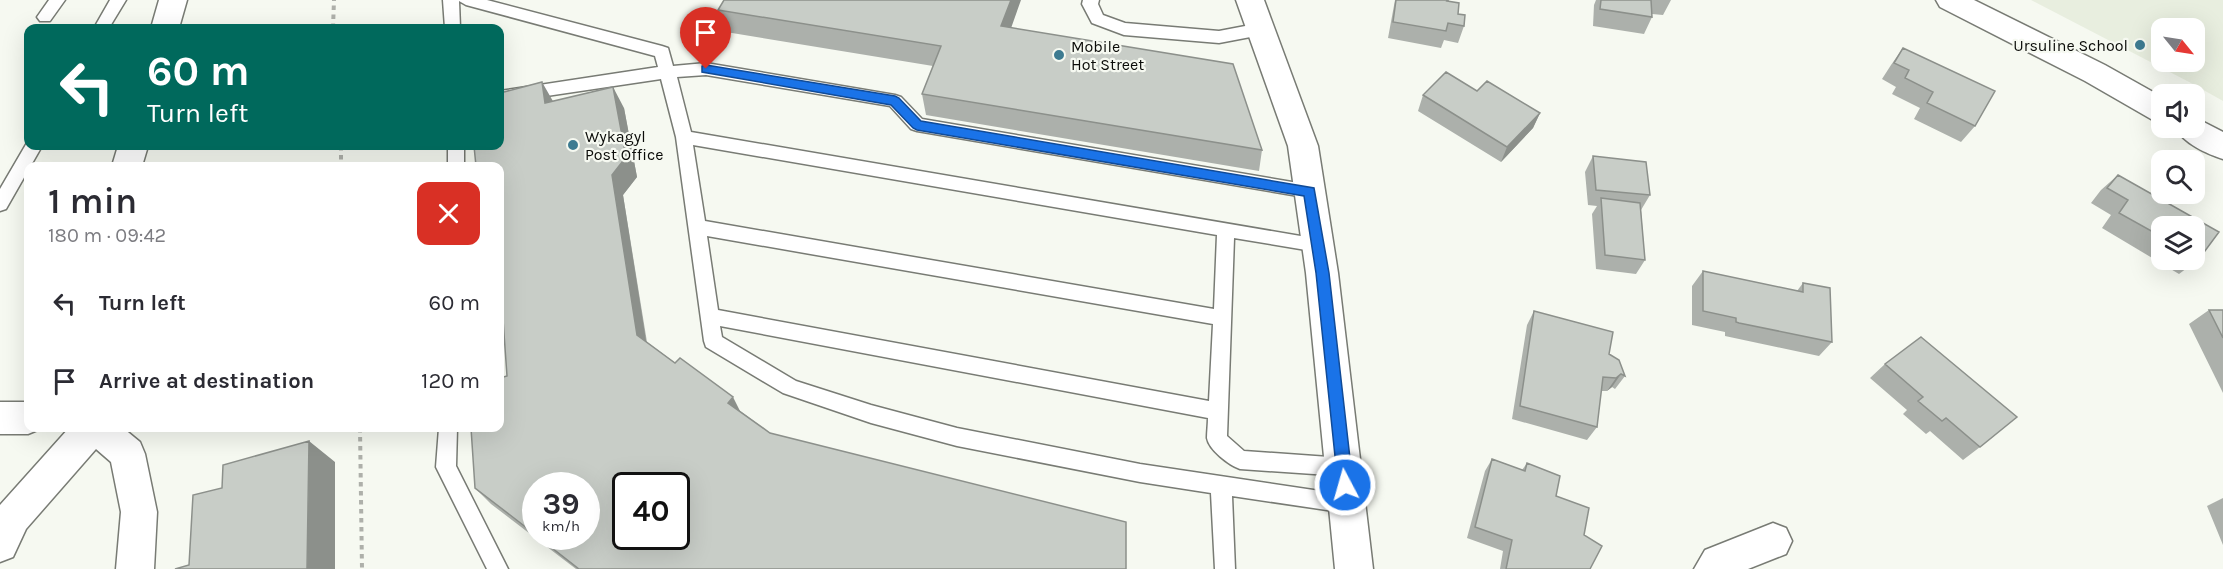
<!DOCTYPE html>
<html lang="en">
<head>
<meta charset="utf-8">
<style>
  :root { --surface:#fff; --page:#f2f2f3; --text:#2b2b33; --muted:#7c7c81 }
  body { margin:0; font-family:Karla,sans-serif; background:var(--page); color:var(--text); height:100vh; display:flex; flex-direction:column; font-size:22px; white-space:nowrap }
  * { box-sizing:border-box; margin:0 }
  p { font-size:20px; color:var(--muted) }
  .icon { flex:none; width:33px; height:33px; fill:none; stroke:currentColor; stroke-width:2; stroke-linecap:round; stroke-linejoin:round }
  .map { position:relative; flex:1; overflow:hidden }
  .sheet { position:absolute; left:24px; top:162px; width:480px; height:270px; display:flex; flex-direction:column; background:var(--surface); border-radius:12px; box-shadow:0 6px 24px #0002 }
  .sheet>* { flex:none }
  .hud { position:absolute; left:24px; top:24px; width:480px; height:126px; border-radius:12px; box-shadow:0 6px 24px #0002; background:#00695c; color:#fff; overflow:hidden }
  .needle { width:39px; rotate:120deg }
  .buttons { position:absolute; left:2151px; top:18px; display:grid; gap:12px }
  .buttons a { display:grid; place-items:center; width:54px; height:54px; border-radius:12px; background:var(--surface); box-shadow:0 6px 24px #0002; font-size:30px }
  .speed { position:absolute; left:522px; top:472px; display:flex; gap:12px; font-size:30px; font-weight:700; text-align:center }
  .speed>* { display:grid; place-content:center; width:78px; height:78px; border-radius:50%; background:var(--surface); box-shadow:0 6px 24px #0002; line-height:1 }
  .speed small { font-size:15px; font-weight:400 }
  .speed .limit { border:3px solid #111; border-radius:9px; background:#fff; color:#111 }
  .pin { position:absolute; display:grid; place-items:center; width:51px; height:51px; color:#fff; margin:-62px -26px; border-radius:50% 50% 50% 0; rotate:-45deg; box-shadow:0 0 6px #0007 }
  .pin .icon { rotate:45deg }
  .me { position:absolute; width:66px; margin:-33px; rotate:354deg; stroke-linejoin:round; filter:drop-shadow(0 0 4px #0008) }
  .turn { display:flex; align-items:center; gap:21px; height:126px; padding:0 24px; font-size:27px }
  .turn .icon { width:78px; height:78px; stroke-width:2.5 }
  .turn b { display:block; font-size:42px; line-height:51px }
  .round { display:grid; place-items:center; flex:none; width:63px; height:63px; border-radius:12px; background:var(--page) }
  .headline { display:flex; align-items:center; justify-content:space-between; height:102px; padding:0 24px }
  h1 { font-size:36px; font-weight:600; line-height:45px }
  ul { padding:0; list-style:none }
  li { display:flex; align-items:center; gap:18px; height:78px; padding:0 24px }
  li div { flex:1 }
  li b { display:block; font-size:22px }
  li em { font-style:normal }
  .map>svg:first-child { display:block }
  .built { fill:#e8eedf; fill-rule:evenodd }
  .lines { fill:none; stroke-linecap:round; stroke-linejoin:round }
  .lane-casing { stroke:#787b74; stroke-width:3 }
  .street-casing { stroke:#787b74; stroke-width:3 }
  .secondary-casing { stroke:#787b74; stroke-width:3 }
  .primary-casing { stroke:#787b74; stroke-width:3 }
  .path { stroke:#aeb0aa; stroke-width:4; stroke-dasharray:4.5 4.5; stroke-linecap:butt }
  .lane { fill:#fff; fill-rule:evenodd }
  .street { fill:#fff; fill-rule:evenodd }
  .secondary { fill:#fff; fill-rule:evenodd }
  .primary { fill:#fff; fill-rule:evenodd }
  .wall { fill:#acb0ab; fill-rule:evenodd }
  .shaded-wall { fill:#8c908b }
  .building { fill:#c8cdc7; stroke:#8c908b; stroke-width:1.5; fill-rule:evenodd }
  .route { fill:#1a73e8; stroke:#114b97; stroke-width:1.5 }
  .poi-dot { fill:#3d7b91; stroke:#f6f9f1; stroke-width:2 }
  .labels { text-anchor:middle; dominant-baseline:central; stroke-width:4.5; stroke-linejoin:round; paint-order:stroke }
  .poi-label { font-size:16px; fill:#0b0c09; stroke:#f6f9f1; text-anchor:start }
</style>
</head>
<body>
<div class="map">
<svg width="2223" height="569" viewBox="0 0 2223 569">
  <rect width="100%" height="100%" fill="#f6f9f1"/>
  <path class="built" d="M2031,0H2223V101L2191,83ZM2162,28H2194V62H2162Z"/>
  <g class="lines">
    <defs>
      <path id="lane" d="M49,0H65L50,21H40L37,17Z
        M110,0H126L109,28H94Z
        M443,0H487L662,46L668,48L673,66L706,63L895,95L901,97L922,119L1316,186L1319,191L1316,196L1310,198L917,131L911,129L890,106L706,75L677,77L691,132L1324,240L1327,245L1324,250L1318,252L1234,238L1227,436L1244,451L1343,458L1350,461L1353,467L1350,473L1343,476L1240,469C1229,465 1209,450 1207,438C1207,432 1208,424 1208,418L720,326L722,337L796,381L871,405L957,428L1140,464L1347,495L1354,497L1357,504L1354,511L1347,513L1232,496L1235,569H1215L1211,493L1140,482L957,446L871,423L783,393L706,347L704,341L676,137L661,79L500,103V91L658,67L655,56L466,5L459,1L460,28H445ZM693,145L1217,235L1214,309L705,221ZM707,236L1213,324L1209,401L718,310Z
        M1083,0H1099L1098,4L1103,15L1125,23L1219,31L1261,23L1267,25L1269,29L1267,33L1261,35L1219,43L1124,35L1092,23L1082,4Z
        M28,141V146H42L6,209L0,211V189Z
        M448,146H464V166H448Z
        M439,428H457L456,466L508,569H487L436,467Z"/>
      <path id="street" d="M159,0H187L179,28H151Z
        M118,146H148L142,166H112Z
        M0,402H28V428H41L40,429L28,434H0Z
        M69,428H123L140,442L145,454L157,512L154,569H116L121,512L111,462L96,449L26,529L13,557L0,562V505Z
        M1773,523L1786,528L1792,541L1786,554L1748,569H1694L1705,550Z"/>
      <path id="secondary" d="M1236,0H1264L1318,146L1338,273L1373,569H1335L1306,273L1288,146Z"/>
      <path id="primary" d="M1936,0H1974L2105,65L2162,97V122L2151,119L2085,81L1940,7Z
        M2194,117L2223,132V159C2207,154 2183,143 2176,128H2194Z"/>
    </defs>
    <use href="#lane" class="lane-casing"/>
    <use href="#street" class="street-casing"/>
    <use href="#secondary" class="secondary-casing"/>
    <use href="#primary" class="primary-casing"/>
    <path class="path" d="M333,28L334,0
      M341,146V166
      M360,428L362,569"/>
    <use href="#lane" class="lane"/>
    <use href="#street" class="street"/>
    <use href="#secondary" class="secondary"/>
    <use href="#primary" class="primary"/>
  </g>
  <path class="wall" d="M1395,0H1448L1447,1L1458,14L1464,26L1458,43L1444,40L1441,48L1388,38Z
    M1596,0H1671L1663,15L1652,14V17L1644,34L1593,26L1594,5Z
    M718,10L1011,27L1262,150L1259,171L926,115L922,94L933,66L726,32Z
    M1903,48L1975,126L1961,142L1914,119L1920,108L1892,94L1896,87L1882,79L1891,65Z
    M1477,91L1540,113L1533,128L1501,162L1418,111L1423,95Z
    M553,101L624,108L637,177L623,195L647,342L770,433L1126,569H576L491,504L475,488L507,376L500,166ZM536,486L586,537H536Z
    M1593,156L1650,195L1641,210L1645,260L1636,274L1596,269L1592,214L1597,206L1588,205L1585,172Z
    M2118,175L2219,232L2199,259L2179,274L2102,228L2111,215L2091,203L2101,190ZM2162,226H2194V260H2162Z
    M1703,271L1797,291L1803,283L1832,342L1819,356L1725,336V332L1692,325V286Z
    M2209,310H2223V393L2189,324Z
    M1534,311L1609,354L1625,376L1615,389L1612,387L1607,391H1601L1597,427L1587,440L1512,419L1527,325Z
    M1885,364L1980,447L1963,460L1930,431L1926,434L1903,414L1907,410L1870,378Z
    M1492,459L1522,470L1527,463L1556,496L1584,535L1590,569H1500L1503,551L1467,538L1485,471Z
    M2223,498V545L2207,506Z"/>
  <path class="shaded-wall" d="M1011,0H1021L1004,48L1001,26Z
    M542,82L554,103H545Z
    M613,87L624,108L637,177L623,195L648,353L637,335L612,175Z
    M1540,113L1533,128L1501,162L1507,147Z
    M1621,374L1612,387L1607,391L1616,378Z
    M733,397L742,415L728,403Z
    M309,441L335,462V569H307Z"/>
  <path class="building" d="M724,0H1011L1001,26L1233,64L1262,150L922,94L941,46L718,10Z
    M1396,0H1448L1447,1L1459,3L1458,14L1465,15L1464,26L1448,23L1446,31L1393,22Z
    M1601,0H1651L1652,17L1600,9Z
    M1903,48L1995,91L1975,126L1927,103L1933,92L1905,78L1909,70L1894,63Z
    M1446,72L1477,91L1487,81L1540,113L1507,147L1423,95Z
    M542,82L545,103L613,87L626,157L612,175L637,335L675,363L680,358L733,397L728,403L770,433L1126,522V569H579L538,537H586V486H536V535L475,488L471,428H500V378L507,376L500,277V166H476L474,146H500V93ZM626,486H676V537H626Z
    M1593,156L1646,162L1650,195L1596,190Z
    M2118,175L2219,232L2199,259L2194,257V226H2162V237L2119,213L2128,200L2107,188Z
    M1601,198L1640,203L1645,260L1605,255Z
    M1703,271L1803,292V283L1830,288L1832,342L1739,323L1736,322V318L1703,311Z
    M2209,310H2223V338Z
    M1534,311L1613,332L1609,354L1619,360L1625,376L1621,374L1616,378L1603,377L1597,427L1520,406Z
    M1921,337L2017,417L1980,447L1946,418L1942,421L1918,401L1923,397L1885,364Z
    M309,441L307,569H175L189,565L193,495L222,488L223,465Z
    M1492,459L1525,471L1527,463L1560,476L1556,496L1589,508L1584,535L1602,546L1590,569H1506L1512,540L1475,527Z"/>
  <path class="route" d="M706,65L895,96L899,98L921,121L1314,188L1329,273L1353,485L1350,490L1345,492L1340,490L1338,485L1316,273L1304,196L917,130L913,128L891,105L702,72V66Z"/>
  <g class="poi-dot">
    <circle cx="2140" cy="45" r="6"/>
    <circle cx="1059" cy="55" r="6"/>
    <circle cx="573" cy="145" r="6"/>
  </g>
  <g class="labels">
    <g class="poi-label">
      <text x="2128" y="45" text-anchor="end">Ursuline School</text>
      <text x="1071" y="46">Mobile<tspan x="1071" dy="18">Hot Street</tspan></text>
      <text x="585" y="136">Wykagyl<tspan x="585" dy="18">Post Office</tspan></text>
    </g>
  </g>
</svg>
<div class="buttons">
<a><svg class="needle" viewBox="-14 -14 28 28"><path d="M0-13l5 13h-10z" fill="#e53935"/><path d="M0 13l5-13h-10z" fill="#7c7c81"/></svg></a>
<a><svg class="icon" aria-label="sound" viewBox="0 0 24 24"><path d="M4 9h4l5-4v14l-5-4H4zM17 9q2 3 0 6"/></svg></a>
<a><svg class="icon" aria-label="search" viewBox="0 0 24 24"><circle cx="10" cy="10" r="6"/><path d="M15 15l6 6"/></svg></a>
<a><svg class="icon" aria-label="layers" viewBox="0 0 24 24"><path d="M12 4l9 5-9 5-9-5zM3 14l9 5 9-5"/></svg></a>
</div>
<div class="speed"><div>39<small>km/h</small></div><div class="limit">40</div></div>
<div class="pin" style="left:706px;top:69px;background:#d93025"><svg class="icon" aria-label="arrive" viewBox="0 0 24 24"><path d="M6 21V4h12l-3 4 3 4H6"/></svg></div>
<svg class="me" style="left:1345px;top:485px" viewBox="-20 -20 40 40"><circle r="17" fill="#1a73e8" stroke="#fff" stroke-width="3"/><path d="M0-11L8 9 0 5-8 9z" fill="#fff"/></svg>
<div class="hud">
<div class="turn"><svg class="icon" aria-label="left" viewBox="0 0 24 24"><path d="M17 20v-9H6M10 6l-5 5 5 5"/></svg><div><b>60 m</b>Turn left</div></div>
</div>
<section class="sheet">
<div class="headline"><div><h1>1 min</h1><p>180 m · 09:42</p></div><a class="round" style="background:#d93025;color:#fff"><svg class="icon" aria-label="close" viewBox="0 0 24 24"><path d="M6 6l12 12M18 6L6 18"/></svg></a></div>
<ul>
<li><svg class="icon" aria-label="left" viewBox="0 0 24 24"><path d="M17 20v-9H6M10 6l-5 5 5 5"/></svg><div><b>Turn left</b></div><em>60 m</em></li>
<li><svg class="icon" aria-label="arrive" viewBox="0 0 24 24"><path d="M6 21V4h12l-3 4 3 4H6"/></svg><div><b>Arrive at destination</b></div><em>120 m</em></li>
</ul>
</section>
</div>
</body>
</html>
